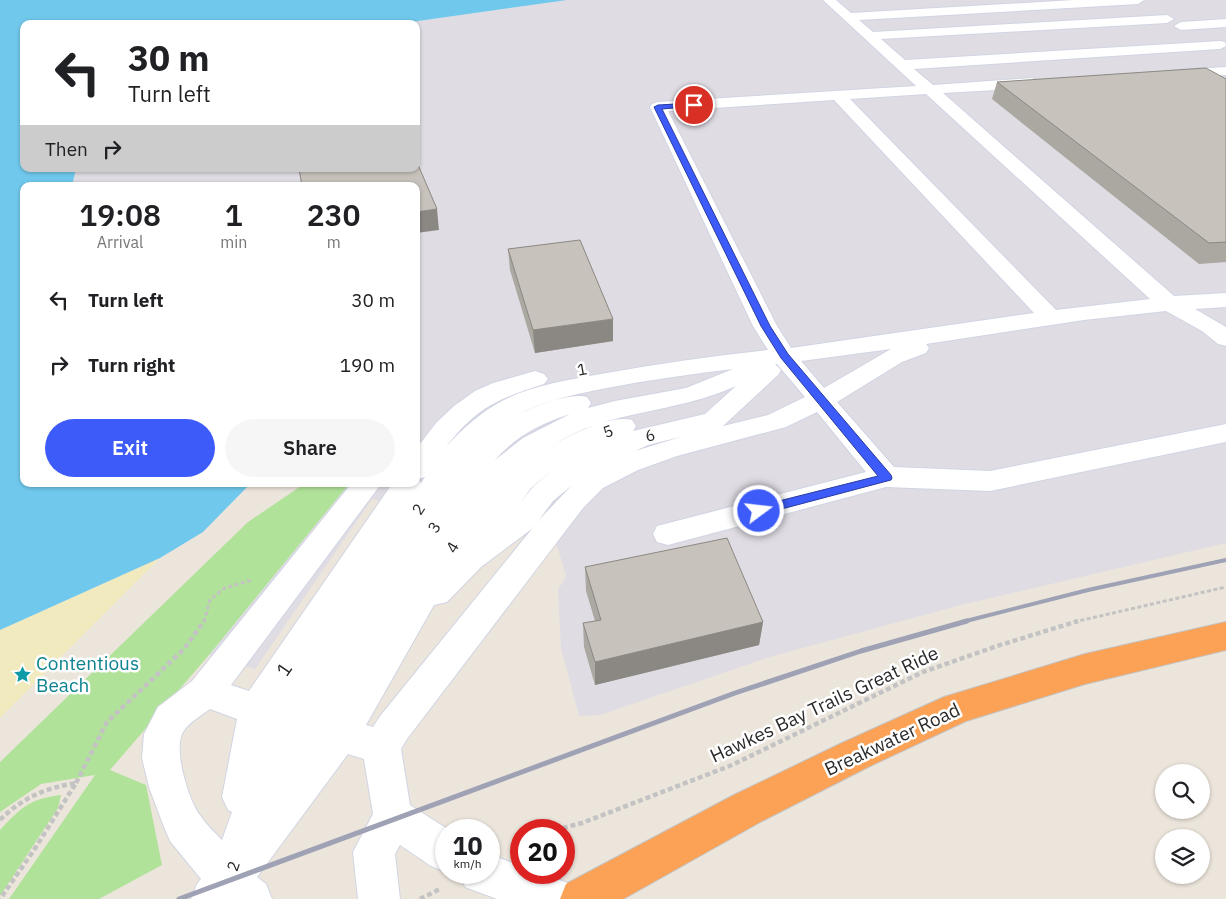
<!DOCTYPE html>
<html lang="en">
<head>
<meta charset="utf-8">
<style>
  :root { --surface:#fff; --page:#f6f6f6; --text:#202124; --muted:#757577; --accent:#3d5bf8 }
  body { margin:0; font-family:"IBM Plex Sans",sans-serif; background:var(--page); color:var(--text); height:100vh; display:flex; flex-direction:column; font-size:19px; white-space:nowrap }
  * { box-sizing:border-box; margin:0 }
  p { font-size:16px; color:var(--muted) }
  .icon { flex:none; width:28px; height:28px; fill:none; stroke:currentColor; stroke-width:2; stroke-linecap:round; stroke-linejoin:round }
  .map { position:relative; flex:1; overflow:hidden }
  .side { position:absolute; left:20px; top:182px; width:400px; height:305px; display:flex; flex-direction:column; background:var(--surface); border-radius:10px; box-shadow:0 1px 4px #0004 }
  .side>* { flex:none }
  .guide { position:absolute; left:20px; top:20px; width:400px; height:152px; border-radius:10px; box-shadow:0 1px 4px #0004; background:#fff; color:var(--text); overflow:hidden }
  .buttons { position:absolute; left:1155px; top:764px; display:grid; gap:10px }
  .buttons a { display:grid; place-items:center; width:55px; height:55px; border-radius:50%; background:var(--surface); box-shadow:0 1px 4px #0004; font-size:25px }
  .speed { position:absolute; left:435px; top:819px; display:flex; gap:10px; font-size:25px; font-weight:700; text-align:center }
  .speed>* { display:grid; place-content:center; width:65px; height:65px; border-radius:50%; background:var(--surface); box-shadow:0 1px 4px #0004; line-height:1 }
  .speed small { font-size:12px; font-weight:400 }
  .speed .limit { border:8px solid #d22; background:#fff; color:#111 }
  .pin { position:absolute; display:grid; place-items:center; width:42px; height:42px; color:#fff; margin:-21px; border:2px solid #fff; border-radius:50%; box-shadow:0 1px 5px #0007 }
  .me { position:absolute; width:55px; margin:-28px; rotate:75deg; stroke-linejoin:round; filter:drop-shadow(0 0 4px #0008) }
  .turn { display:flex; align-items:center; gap:18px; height:105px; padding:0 25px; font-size:22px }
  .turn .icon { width:65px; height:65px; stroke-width:2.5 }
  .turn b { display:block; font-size:35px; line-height:42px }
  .then { display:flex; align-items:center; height:48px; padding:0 25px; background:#0003; gap:10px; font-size:19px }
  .eta { display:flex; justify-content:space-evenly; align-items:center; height:85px; text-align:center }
  .eta b { font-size:30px; font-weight:600; line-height:35px }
  .action { display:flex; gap:10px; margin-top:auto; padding:10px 25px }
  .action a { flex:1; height:58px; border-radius:30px; background:var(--accent); color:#fff; font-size:20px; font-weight:600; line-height:58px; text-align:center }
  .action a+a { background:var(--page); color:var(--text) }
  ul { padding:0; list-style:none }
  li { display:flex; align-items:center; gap:15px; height:65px; padding:0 25px }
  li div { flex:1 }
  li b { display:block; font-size:19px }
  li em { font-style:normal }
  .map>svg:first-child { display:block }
  .industrial { fill:#dfdce4 }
  .green { fill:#b0e299 }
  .sand { fill:#f1eabf }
  .water { fill:#70c9ed }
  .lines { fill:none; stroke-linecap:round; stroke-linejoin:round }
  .minor-casing { stroke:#d1d4e3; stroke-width:2 }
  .highway-casing { stroke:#c3c3c3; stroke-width:2 }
  .path-far1 { stroke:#c3c3c3; stroke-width:3; stroke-dasharray:4 2.5; stroke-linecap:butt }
  .path { stroke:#c3c3c3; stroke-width:4.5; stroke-dasharray:5 3; stroke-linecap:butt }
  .minor { fill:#fff; fill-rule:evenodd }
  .highway { fill:#fca256; fill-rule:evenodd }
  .rail-far1 { stroke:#9fa1b4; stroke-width:4 }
  .rail { stroke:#9fa1b4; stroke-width:5 }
  .wall { fill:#aba7a1 }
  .shaded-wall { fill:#8b8883 }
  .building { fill:#c7c2bb; stroke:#8b8883 }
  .route { fill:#3d5bf8; stroke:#283ba1 }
  .labels { text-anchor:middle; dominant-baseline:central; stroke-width:5; stroke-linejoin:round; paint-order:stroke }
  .street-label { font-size:16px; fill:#2a2a2a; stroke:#fff }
  .near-culture-label { font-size:19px; fill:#0d838f; stroke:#fff; text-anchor:start }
  .near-street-label { font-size:19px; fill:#2a2a2a; stroke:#fff }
</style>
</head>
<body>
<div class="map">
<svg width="1226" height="899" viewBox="0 0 1226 899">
  <rect width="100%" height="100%" fill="#ece5dc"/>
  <path class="industrial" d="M567,0H1226V543L961,605L773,656L600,715L579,716L561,648L558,590L566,576L555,539L562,531L535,523L528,535L372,499L255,669L209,655L349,484H416V186H72L76,169H416V24H397Z"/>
  <path class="green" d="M304,484H349L209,655L110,770L146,785L162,865L99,899H9L95,775L41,784L0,812V762L248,522Z
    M61,795L58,808L0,896V830C22,807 29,799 61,795Z"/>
  <path class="sand" d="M160,558L0,718V630Z"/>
  <path class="water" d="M0,0H567L397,24H24V169H76L72,186H24V484H250L203,532L160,558L0,630Z"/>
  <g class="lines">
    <defs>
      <path id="minor" d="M823,0H836L851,13L1074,0H1144L1138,4L859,20L873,32L1167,15L1174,19L1167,23L881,39L905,60L1220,41L1225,42L1226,46L1220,49L914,69L933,85L1032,78L1037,80L1040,83L1037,86L1032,88L943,93L1174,296L1226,293V307L1195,309L1226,327V346L1218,344L1202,331L1166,311L1084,320L926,344L929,348L926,353L902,362L837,402L894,467L990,471L1226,424V442L990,491L886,487L668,545L657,542L653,534L657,526L866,472L817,412L786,427L677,456L638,470L603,488L583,508L407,739L401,749L410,805L449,830H446V872L431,866L400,845L395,854L400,899H358L353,852L373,814L364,759L348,754L257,877L266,884L272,899H191L197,884L201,879L170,841L164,827L149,787L142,758L144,734L158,707L192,681L351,484H381L231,685L249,691L392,484H416V449L436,423L454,406L475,391L493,383L535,371L544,374L548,379L544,384C499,398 476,408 446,447C462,429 481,412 502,401C533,385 568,380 601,374C657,364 712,356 768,350L753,326L650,107L652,104L658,102L916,86ZM926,94L1150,299L1056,310L850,99ZM834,100L1034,313L791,348L777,326L668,111ZM891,349L824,388L801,361ZM775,364H777L805,397L768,415L723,426L778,375L781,370ZM733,369L686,388L615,401L588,408L591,403L587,397C567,392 527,409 509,420C539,401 572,395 607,388C649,380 690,374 733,369ZM736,386L705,414L633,431L636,426L632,420C611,414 570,435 551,446C610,408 673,415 736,386ZM570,414L523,438L495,460C516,436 540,424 570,414ZM684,436L635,451L648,445ZM555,468L533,487L520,503L531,488ZM425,477L421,483L418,479ZM572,485L540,519L381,715L373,727L366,725L434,605L447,602L481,567L533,528L553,501ZM210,709L237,719L222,797L228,810L232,812L222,840C214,832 205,823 199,814C188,798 173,749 183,732C188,723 202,715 210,709Z
        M1226,19V27L1181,30L1174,26L1181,22Z
        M1226,67V75L1175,78L1170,77L1168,74L1170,71L1175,70Z
        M489,854L521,866V872H540L570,884L576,899H497L465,887L459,872H489Z"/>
      <path id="highway" d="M1226,622V650L1085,684L966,721L868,767L762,821L623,899H560L566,884L734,795L842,743L944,697L1085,654Z"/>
    </defs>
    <use href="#minor" class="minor-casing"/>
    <use href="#highway" class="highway-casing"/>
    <path class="path-far1" d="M204,622L210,600L223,589L251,580
      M1074,622L1226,587"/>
    <path class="path" d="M76,783L107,722L184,649L204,621
      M0,820C22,798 45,788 76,783L34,850L0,899
      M555,830L582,823L732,765L923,672L997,646L1078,621
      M420,899L440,889"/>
    <use href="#minor" class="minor"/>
    <use href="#highway" class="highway"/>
    <path class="rail-far1" d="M962,622L1088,590L1226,560"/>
    <path class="rail" d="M179,899L735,693L861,651L967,621"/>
  </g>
  <path class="wall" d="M1226,79V262L1199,264L992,99L997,82Z
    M508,249L613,341L535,353L510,270Z
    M585,567L763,622L759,645L595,685L584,647L583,623L595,621L586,591Z"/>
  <path class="shaded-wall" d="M437,209L439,230L416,233V212Z
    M613,319V341L535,353L533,330Z
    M763,622L759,645L595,685V662Z"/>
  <path class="building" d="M1206,68L1226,79V242L1209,243L997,82Z
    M416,160L437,209L416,212V186H302L299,169H416Z
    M580,240L613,319L533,330L508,249Z
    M727,538L763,622L595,662L583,623L601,620L585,567Z"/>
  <path class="route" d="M694,103L698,105L697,106L662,109L770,326L788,354L891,475L892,478L891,480L759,515L753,511L759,506L878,476L781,358L761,326L654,107L658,105Z"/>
  <defs>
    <symbol id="sight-bare" viewBox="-9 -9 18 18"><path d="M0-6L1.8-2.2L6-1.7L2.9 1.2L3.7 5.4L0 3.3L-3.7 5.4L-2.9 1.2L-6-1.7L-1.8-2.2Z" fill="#0f9aa8" stroke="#fff" stroke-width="2.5" paint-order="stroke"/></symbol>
  </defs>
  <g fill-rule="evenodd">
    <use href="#sight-bare" x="10" y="662" width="25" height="25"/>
  </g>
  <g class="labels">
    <g class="street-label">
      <text transform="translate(582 369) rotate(-10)">1</text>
      <text transform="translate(608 431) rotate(-20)">5</text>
      <text transform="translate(650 435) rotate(-16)">6</text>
      <text transform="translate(418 509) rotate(-57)">2</text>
      <text transform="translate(434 527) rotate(-58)">3</text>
      <text transform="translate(452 547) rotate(-59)">4</text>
      <text transform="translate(233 866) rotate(-71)">2</text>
    </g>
    <g class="near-culture-label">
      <text x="36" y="663">Contentious<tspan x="36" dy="22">Beach</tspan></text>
    </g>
    <g class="near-street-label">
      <text transform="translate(284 669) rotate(-56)">1</text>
      <text transform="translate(824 704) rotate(-25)">Hawkes Bay Trails Great Ride</text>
      <text transform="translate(892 739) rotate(-25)">Breakwater Road</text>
    </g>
  </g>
</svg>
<div class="buttons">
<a><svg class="icon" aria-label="search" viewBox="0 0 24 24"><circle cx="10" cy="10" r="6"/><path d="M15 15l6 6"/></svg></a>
<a><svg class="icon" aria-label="layers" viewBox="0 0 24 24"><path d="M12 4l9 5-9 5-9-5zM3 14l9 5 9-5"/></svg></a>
</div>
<div class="speed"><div>10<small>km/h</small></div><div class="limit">20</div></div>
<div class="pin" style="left:694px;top:105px;background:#d93025"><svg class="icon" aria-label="arrive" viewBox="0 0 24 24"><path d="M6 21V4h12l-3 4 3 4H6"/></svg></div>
<svg class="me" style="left:759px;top:511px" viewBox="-20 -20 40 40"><circle r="17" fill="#3d5bf8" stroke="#fff" stroke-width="3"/><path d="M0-11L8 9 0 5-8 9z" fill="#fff"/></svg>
<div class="guide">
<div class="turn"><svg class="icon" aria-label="left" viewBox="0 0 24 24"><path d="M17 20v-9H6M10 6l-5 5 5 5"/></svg><div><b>30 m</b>Turn left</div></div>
<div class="then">Then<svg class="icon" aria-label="right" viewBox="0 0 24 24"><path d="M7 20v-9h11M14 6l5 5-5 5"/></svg></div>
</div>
<section class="side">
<div class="eta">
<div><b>19:08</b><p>Arrival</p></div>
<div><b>1</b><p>min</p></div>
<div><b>230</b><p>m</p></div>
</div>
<ul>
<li><svg class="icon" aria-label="left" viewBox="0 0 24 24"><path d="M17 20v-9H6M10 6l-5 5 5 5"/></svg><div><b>Turn left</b></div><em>30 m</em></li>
<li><svg class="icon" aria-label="right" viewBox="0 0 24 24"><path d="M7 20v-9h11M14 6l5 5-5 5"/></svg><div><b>Turn right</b></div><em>190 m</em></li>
</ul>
<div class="action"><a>Exit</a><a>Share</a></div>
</section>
</div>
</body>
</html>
